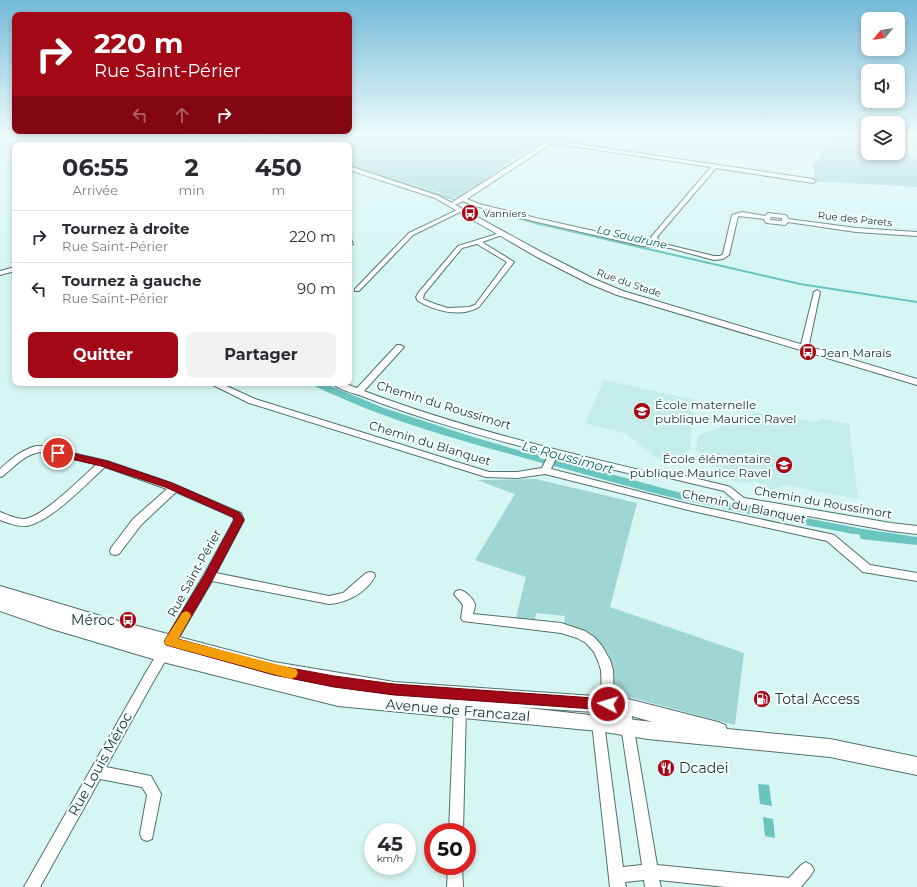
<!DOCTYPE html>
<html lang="fr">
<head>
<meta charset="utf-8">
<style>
  :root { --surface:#fff; --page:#f2f2f3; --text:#2b2b33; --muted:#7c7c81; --line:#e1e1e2; --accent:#a30816 }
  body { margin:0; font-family:Montserrat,sans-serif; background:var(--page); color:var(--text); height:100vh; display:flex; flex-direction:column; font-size:15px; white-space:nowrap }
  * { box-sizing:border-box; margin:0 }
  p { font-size:13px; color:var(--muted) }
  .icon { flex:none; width:22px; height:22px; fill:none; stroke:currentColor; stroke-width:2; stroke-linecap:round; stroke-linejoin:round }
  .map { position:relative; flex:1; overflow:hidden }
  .drawer { position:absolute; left:12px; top:142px; width:340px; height:244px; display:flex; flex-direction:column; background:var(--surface); border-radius:8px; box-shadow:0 2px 6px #0003 }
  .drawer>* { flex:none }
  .guide { position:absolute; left:12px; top:12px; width:340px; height:122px; border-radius:8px; box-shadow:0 2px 6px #0003; background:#a30816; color:#fff; overflow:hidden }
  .needle { width:26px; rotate:240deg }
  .buttons { position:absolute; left:861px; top:12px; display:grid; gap:8px }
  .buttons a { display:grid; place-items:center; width:44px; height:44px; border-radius:8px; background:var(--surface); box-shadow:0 2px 6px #0003; font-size:20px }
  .speed { position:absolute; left:364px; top:823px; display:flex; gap:8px; font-size:20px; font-weight:700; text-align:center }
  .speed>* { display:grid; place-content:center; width:52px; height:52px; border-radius:50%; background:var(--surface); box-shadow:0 2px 6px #0003; line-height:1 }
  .speed small { font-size:10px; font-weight:400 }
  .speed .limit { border:6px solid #d22; background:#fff; color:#111 }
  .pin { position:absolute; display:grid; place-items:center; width:34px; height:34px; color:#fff; margin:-17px; border:2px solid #fff; border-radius:50%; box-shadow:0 1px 4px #0007 }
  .me { position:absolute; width:44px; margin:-22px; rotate:275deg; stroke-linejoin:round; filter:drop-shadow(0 0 3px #0008) }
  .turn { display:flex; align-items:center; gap:14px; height:84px; padding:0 16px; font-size:18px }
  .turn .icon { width:52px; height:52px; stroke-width:2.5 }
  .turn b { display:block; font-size:28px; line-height:34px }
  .lanes { display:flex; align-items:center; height:38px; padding:0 16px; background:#0003; justify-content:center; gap:20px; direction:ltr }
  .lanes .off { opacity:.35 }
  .eta { display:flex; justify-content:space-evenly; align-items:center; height:68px; text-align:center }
  .eta b { font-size:24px; font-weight:700; line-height:28px }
  .primary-button { display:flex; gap:8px; margin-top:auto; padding:8px 16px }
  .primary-button a { flex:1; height:46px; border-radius:8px; background:var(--accent); color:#fff; font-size:16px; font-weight:700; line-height:46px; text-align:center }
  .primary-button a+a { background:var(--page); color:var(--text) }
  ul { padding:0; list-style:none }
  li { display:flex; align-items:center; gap:12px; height:52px; padding:0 16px; border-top:1px solid var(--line) }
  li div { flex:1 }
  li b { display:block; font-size:15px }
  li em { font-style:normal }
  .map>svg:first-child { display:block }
  .built { fill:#c3ecea }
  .green { fill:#9fd6d3 }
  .water { fill:#6ac4c0 }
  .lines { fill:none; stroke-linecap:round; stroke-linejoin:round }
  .stream-far2 { stroke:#6ac4c0; stroke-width:1.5 }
  .stream-far1 { stroke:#6ac4c0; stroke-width:2 }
  .stream { stroke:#6ac4c0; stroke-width:3.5 }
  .minor-casing { stroke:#536f6e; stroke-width:2 }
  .tertiary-casing { stroke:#536f6e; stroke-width:2 }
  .secondary-casing { stroke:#536f6e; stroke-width:2 }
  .minor { fill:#fff; fill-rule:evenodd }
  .tertiary { fill:#fff; fill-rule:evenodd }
  .secondary { fill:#fff; fill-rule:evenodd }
  .route { fill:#a30816; stroke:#6a050e }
  .slow { fill:#f59e0b }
  .labels { text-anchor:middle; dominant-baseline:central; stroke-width:4; stroke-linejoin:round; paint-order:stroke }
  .far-poi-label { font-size:10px; fill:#283433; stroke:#f2fffe; text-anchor:start }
  .far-street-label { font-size:10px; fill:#283433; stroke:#f2fffe }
  .far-water-label { font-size:11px; font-style:italic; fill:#105d5b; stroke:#f2fffe }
  .poi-label { font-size:12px; fill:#283433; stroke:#f2fffe; text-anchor:start }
  .street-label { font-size:12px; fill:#283433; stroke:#f2fffe }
  .water-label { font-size:13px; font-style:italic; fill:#105d5b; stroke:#f2fffe }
  .near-poi-label { font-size:14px; fill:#283433; stroke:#f2fffe; text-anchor:start }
  .near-street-label { font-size:14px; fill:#283433; stroke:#f2fffe }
</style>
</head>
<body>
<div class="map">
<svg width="917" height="887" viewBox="0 0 917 887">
  <rect width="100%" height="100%" fill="#d6f6f4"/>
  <path class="built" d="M604,380L695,400L690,450L667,462L654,456L627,434L585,423Z
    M755,412L815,422L824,419L849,424L858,499L784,485L775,489L777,492L775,495L768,496L762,492L761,489L763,487L755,480L747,484L732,480L696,450L698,436Z"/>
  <path class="green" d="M315,135H559L516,157L459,199L349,164V145H318L311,138Z
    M833,135H868V153H898V148L917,160V187L814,181V163L832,141Z
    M536,479L637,503L610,607L744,653L735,725L625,696C612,687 614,676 611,662C607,642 582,629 564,624L565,616L536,613L535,620L516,618L526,577L475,560L515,494L477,480Z"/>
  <path class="water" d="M309,383H323L384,408L470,436L521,451L540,455L539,458L546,460L548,457L692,496L863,529L917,537V545L861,539L858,531L848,529L854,534C795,523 737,512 679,499C630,488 583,473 535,461C459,440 380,419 309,383Z
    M758,784L769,785L772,806L760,804Z
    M763,817L773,819L775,838L765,836Z"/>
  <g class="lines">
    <path class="stream-far2" d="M262,135L287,145
      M349,165C412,185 475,208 539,224"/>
    <path class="stream-far1" d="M535,223L800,284L917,302"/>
    <path class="stream" d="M847,531L862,533"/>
    <defs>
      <path id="minor" d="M188,135H194L179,141V144L167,145L174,142V139Z
        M253,135H258L279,145C271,145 267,140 260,139C253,139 241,145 231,145L257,137Z
        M562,135H567L557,141L813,179L816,181L813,183L716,168L657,237L660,243L714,256H720L723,254L732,215L742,212L765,216L768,213L785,215L787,216L788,219L856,228L917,232V236L856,232L788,222L785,225L767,223L765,222L764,219L738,216L729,255L723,259L714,260L670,248L643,246L533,221L475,206L463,201L453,206L448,205L540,146ZM552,143L711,167L652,236L651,237L653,242H643L536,218L479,204L467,199ZM771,217L782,218V221L770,220Z
        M457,210L462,211L413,235L359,291H355V289L409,233Z
        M500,233L505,234L482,242L514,262L479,307C461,318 435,311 418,301L416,297L419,292L458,246ZM477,244L507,262L475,305L469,307L448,308L435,304L423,299L424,294L462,248Z
        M349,238L351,239L353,244L349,247Z
        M817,290L820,292L808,349L804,351L800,349L814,292Z
        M397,345H400L404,347L364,391C456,426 552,449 648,472L661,470L727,486L730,487L744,498L891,523L917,526V534L891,531L741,504L738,503L724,491L661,476L648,478L557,456L551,469L688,504L830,534L834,535L870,565L917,573V581L863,572L827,541L688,510L545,474L517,478L486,477L249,403L209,383H220L255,399L489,472H517L542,468L549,454C486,437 423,420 362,396C353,393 339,390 332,383H343L357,388Z
        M36,446H42L107,461L171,483L241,513L244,520L216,573L329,596L343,593L366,573L370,572L374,573L375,576C367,592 347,603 329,604L212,581L153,682L106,767L151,776L161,794L152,839L147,841L142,839L140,834L147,795L142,787L100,779L40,887H24L145,674L205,573L234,520L233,517L176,492L141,525L119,554L115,555L111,554L110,551L111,548L133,519L167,489L105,467C86,484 52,521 27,526C18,527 8,523 0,520V512C8,515 16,519 24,519C42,518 82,477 97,464L42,452C26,453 15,466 3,476L0,477V469C11,459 21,450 36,446Z
        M460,590C465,591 473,598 475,604C475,607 474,611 473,614L561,623L585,631L594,637L602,646L610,660L613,670L614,704L612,708L608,710L605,709L604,723L623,867L642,865L618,706L620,702L624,700L628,702L630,706L657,865L789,878L801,865L806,862L811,865L814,870L811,875L801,887H726L659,880L661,887H645L644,880L625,882L626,887H610L592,723L593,704L595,700L599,698L602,699L601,670L598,661L594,652L586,643L577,638L561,633L463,621L461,618L463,605L454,594L456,591Z
        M460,699L464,701L466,705L463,832H449L454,705L456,701Z
        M448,866H462L463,887H447Z"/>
      <path id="tertiary" d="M300,135H306L313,145H307Z
        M349,166L439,196L543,253L594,279L623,291L917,379V385L617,295L588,283L537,257L435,198L349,170Z
        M15,267V271L0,275V271Z"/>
      <path id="secondary" d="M0,586L111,619L274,662L394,682L624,698L718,722L725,725L727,729L830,739L917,757V775L830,757L648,739L598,731L338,706L163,662L52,629L0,611ZM518,707L624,714L653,722Z"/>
    </defs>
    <use href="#minor" class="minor-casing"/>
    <use href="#tertiary" class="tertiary-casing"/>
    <use href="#secondary" class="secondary-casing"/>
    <use href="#minor" class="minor"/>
    <use href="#tertiary" class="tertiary"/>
    <use href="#secondary" class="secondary"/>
  </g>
  <linearGradient id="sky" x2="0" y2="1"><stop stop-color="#75bad8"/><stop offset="0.52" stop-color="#edfbfa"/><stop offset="1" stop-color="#edfbfa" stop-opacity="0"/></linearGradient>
  <rect width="917" height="259" fill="url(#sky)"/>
  <path class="route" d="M58,450L107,461L172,483L240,513L244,520L213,579L178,639L274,665L334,676L394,684L608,699L612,700L614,704L612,709L608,710L394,695L334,687L274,675L166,645L164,642L166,638L205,574L234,520L233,517L165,487L101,466L54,455L53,453Z"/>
  <path class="slow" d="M186,611L190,613L191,616L178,639L291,668L296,669L298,673L296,677L291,679L166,645L164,642L166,638L182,613Z"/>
  <defs>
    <symbol id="bus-disc" viewBox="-11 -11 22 22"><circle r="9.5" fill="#a30816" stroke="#f2fffe"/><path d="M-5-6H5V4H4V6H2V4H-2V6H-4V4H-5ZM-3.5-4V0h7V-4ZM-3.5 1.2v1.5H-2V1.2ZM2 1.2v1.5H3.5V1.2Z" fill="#fff"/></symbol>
    <symbol id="school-disc" viewBox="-11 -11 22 22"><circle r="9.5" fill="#a30816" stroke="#f2fffe"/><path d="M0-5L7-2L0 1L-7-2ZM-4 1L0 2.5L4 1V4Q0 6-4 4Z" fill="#fff"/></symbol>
    <symbol id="fuel-disc" viewBox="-11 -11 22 22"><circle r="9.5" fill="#a30816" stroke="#f2fffe"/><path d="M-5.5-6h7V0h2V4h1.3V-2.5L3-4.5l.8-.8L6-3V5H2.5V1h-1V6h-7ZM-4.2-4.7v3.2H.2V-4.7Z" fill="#fff"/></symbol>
    <symbol id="restaurant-disc" viewBox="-11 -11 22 22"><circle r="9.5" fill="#a30816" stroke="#f2fffe"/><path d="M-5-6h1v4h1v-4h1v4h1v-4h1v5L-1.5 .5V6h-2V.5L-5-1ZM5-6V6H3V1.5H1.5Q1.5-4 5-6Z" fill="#fff"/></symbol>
  </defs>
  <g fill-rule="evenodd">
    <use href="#bus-disc" x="460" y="203" width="20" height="20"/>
    <use href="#bus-disc" x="798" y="342" width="20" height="20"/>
    <use href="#school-disc" x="632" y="401" width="20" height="20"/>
    <use href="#school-disc" x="774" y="455" width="20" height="20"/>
    <use href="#bus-disc" x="118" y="610" width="20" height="20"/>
    <use href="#fuel-disc" x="752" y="689" width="20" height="20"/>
    <use href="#restaurant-disc" x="656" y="758" width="20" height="20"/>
  </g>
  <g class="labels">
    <g class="far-poi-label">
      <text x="483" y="213">Vanniers</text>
    </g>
    <g class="far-street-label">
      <text transform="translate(855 219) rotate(6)">Rue des Parets</text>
      <text transform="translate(629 283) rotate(19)">Rue du Stade</text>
    </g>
    <g class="far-water-label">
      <text transform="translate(632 237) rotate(13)">La Saudrune</text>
    </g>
    <g class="poi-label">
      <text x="821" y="352">Jean Marais</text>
      <text x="655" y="404">École maternelle<tspan x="655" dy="14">publique Maurice Ravel</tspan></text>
      <text x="771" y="458" text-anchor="end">École élémentaire<tspan x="771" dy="14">publique Maurice Ravel</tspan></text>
    </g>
    <g class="street-label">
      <text transform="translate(444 405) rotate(17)">Chemin du Roussimort</text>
      <text transform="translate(430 443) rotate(17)">Chemin du Blanquet</text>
      <text transform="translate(823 502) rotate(10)">Chemin du Roussimort</text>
      <text transform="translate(744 506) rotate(12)">Chemin du Blanquet</text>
      <text transform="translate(194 573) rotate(-61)">Rue Saint-Périer</text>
    </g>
    <g class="water-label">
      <text transform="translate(568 457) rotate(15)">Le Roussimort</text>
    </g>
    <g class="near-poi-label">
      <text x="115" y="620" text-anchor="end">Méroc</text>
      <text x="775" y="699">Total Access</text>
      <text x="679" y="768">Dcadei</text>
    </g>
    <g class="near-street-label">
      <text transform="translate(458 710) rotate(5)">Avenue de Francazal</text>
      <text transform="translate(100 764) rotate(-61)">Rue Louis Méroc</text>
    </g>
  </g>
</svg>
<div class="buttons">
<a><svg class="needle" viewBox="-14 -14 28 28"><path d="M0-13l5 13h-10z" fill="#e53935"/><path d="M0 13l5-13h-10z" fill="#7c7c81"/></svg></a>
<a><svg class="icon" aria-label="sound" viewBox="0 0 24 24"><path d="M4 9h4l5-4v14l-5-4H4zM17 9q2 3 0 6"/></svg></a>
<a><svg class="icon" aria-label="layers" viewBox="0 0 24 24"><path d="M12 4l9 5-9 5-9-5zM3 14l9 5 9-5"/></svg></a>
</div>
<div class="speed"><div>45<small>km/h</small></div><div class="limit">50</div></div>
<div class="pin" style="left:58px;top:453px;background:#d93025"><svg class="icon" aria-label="arrive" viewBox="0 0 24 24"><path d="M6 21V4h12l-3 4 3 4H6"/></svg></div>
<svg class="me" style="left:608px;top:704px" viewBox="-20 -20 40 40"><circle r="17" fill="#a30816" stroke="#fff" stroke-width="3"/><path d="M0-11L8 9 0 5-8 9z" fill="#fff"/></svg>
<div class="guide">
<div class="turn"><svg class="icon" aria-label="right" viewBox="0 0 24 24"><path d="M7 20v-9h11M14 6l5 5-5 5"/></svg><div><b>220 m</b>Rue Saint-Périer</div></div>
<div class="lanes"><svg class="icon off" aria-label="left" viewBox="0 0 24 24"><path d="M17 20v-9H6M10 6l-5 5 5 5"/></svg><svg class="icon off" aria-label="ahead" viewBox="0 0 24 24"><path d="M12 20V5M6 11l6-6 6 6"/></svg><svg class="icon" aria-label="right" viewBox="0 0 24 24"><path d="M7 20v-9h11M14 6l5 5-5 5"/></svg></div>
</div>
<section class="drawer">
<div class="eta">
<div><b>06:55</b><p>Arrivée</p></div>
<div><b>2</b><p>min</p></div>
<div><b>450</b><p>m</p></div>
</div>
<ul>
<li><svg class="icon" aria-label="right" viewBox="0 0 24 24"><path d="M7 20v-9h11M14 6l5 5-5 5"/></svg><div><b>Tournez à droite</b><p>Rue Saint-Périer</p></div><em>220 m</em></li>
<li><svg class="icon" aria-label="left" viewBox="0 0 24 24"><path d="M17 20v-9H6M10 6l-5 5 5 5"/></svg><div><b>Tournez à gauche</b><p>Rue Saint-Périer</p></div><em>90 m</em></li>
</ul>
<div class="primary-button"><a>Quitter</a><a>Partager</a></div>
</section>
</div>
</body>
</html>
